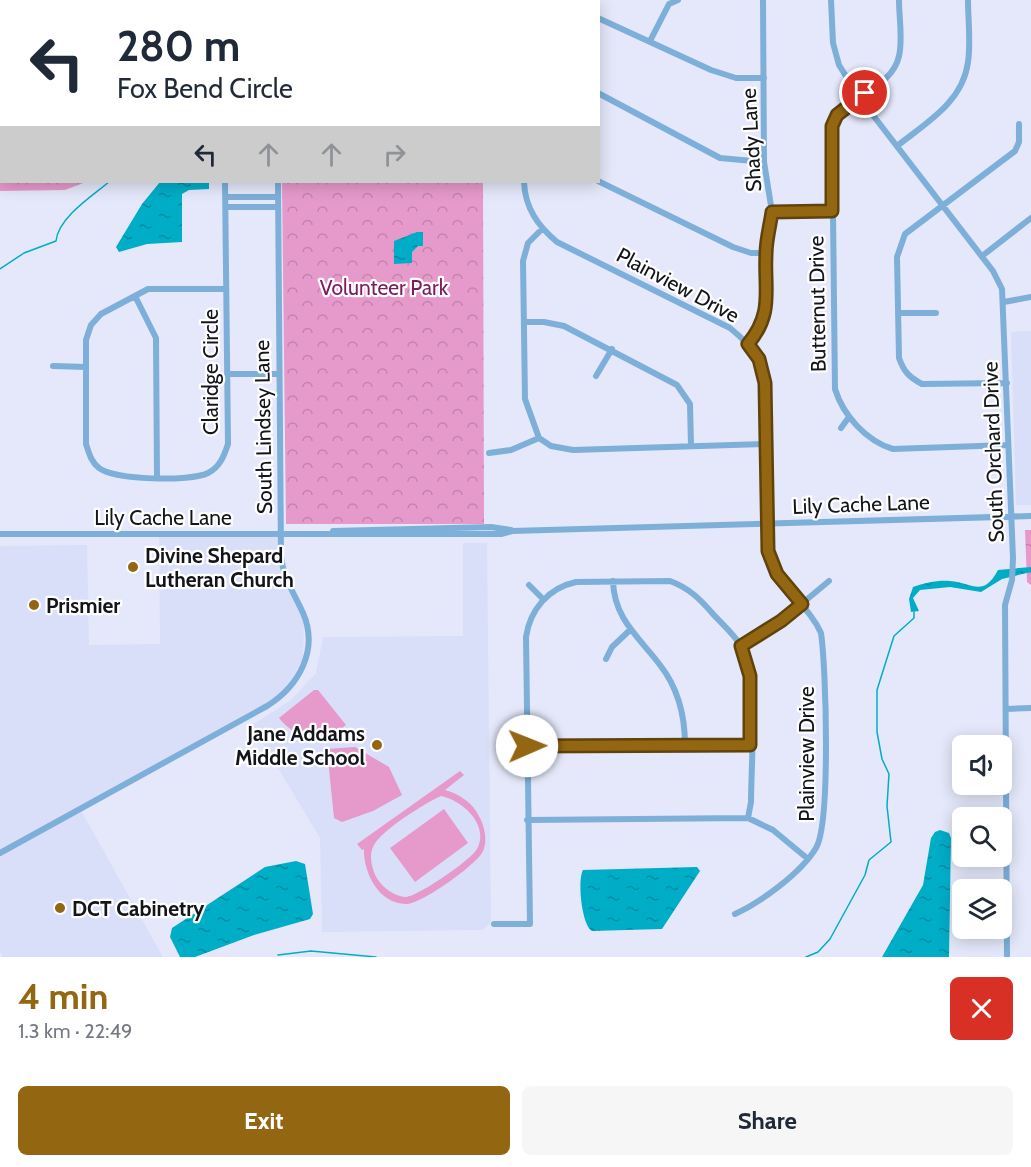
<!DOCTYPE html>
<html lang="en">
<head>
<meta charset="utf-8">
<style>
  :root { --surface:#fff; --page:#f6f6f7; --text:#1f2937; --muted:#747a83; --accent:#936611 }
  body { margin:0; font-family:Cabin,sans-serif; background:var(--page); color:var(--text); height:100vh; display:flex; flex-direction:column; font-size:22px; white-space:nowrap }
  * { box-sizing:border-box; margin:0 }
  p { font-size:20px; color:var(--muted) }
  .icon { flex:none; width:33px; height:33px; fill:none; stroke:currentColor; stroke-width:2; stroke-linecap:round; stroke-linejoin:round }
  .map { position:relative; height:957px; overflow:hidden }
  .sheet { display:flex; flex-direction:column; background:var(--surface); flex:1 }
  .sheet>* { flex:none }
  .banner { position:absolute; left:0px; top:0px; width:600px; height:183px; box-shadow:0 3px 15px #0003; background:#fff; color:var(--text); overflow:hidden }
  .fabs { position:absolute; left:952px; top:735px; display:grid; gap:12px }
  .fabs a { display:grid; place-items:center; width:60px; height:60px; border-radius:9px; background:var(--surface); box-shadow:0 3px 15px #0003; font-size:30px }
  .pin { position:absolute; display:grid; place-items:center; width:51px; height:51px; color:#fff; margin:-26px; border:3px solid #fff; border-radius:50%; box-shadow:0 2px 6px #0007 }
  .me { position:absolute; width:66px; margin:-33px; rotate:89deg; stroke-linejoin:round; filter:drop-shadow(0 0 4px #0008) }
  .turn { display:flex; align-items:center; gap:21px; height:126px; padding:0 18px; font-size:27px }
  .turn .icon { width:78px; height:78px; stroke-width:2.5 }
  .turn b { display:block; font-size:42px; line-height:51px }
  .lanes { display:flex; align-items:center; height:57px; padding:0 18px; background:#0003; justify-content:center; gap:30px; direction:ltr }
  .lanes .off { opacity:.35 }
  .round { display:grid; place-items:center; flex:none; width:63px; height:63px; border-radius:9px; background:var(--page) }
  .headline { display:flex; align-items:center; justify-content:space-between; height:102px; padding:0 18px }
  h1 { font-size:36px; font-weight:700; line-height:45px; color:var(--accent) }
  .cta { display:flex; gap:12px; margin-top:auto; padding:12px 18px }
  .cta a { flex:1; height:69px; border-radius:9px; background:var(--accent); color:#fff; font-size:24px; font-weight:700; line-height:69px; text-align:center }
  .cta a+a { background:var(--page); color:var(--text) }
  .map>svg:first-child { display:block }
  .built { fill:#dadff9 }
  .park { fill:url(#park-crowns) }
  .pitch { fill:#e699cb; fill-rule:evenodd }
  .water { fill:url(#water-ripples) }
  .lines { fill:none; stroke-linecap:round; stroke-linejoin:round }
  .stream { stroke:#00adc7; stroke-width:1.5 }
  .minor { stroke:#7dafd9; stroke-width:6 }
  .route-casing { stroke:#60420b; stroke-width:15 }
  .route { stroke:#936611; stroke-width:10 }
  .poi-dot { fill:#936611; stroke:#fff; stroke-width:2 }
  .labels { text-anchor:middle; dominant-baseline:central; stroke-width:4.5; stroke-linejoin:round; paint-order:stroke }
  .street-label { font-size:21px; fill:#14151b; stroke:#fff }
  .park-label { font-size:21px; fill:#7b1b62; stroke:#fff }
  .poi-label { font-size:21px; font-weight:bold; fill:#14151b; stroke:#fff; text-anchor:start }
</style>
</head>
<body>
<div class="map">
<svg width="1031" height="957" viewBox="0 0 1031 957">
  <defs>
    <pattern id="park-crowns" width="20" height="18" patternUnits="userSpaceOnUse" patternTransform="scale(1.5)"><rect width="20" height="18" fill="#e699cb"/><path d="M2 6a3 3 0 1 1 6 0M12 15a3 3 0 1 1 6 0" fill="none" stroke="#c483ae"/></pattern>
    <pattern id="water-ripples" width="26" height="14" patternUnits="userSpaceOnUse" patternTransform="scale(1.5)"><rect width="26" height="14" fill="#00adc7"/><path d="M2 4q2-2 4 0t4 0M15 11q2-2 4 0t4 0" fill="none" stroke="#018ca1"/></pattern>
  </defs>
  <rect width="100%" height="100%" fill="#e4e8fa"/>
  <path class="built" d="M1031,331V505H1016L1011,332Z
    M278,535L281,576L301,615L304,627L303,658L290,684L278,696L261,706L79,807L163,957H3L0,952V546L87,545L89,645L160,644L159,536Z
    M463,543H487L491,923L482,930L322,932L320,838L252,725L291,700L316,673L323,637L463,636Z"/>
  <path class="park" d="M0,127L2,182H86L65,190L0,191Z
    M282,182H483L484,524H286Z
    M1025,530H1031V585L1027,582Z"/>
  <path class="pitch" d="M314,690H318L346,725C324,743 297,741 279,718Z
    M355,747L389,767L402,795L373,811L342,822L334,818L327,749Z
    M460,771L464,775L445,790C460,794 473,803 480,818C485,828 488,843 482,853C474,866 423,903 407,904C379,905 363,872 364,849L362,850L357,844ZM441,796C462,800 490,825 477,849C471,860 416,898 405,897C394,896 384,888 378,880C372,871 368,855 374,845C382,830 425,803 441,796Z
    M444,809L468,843L415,882L390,848Z"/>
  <path class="water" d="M160,182H209V189L189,190L182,194V242L147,244L119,252L116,247L142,204Z
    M417,232H423V246H418L412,252V263L394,264V241Z
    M1031,567V572L1002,579L981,592L950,587L920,590L913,598L919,611L911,612L909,599L913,587C924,583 938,580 950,581C973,583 983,598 998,570Z
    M940,830L949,833L951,838L949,957H882L923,885L931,838L935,832Z
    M296,861L305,864L313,914L310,919L254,935L195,957H180L170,937L172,928L265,867Z
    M697,867L700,871L662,929L592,931C582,926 577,881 583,870Z"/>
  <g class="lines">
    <path class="stream" d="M0,269L24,253L56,241C58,218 92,196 109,182
      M278,955L311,951L376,957
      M806,957L818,952L830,939L865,875L869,860L891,842L887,806L889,774L882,759L877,732V690L894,636L914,618V612"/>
    <path class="minor" d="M10,0V2
      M265,0L268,2
      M576,0L577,2
      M831,0L833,43L839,65L859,97L993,271L1002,289L1013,558L1012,580L1005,605L1007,957
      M899,0C899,18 903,39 899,56C892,89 845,97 832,126L835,389C843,415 866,441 893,449L1008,445
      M86,2V0
      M209,2L211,0
      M286,2L287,0
      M564,2L566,0
      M598,18L711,70L736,78H764
      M650,41L669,4L678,0
      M0,80L2,79
      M598,93L720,158L764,162
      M897,146C926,123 963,102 968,62C971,42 968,20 968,0
      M598,181L733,247L751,253H766
      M225,182L228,444C224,456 220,467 208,473C190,482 114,480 99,468C91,462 89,453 86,444V340L91,325L101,314L148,289H226
      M524,182C525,208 538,226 557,242L730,328C741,337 751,346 758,358C772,383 765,486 767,521C768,535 766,550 771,562C781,589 809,606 821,633C826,667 831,823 816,848C801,873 761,902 735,914
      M226,197H278
      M226,207H278
      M772,212L832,211
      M982,256L1031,218
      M135,296L156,338L157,477
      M1004,302L1031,297
      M898,313H936
      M524,322H544L564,326L677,385L690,404L691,446
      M748,343L759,330L766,312V253L772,212L764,162L763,0
      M53,366L86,367
      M228,374H279
      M596,376L612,349
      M1007,383L922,384C909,377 904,372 899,358L897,257L905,234L1015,151L1019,142V124
      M841,428L849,417
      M539,438L551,446L573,450L765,444
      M539,438L525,399L523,261L528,243L542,229
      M489,453L511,450L539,438
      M333,531L491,527L511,530
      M0,534H501L512,531L1031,516
      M613,581C614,619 639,637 660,665C678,688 685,716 685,745
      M529,585L543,599
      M741,646L781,621L829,581
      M606,659L612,647L630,630
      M1006,709L1031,708
      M527,746L750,745
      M527,820L748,818L773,830L808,859
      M0,853L267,706C299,686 319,650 303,613C294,593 283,578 281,556L278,182
      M494,924H530L526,637C530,610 548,588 576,582L670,581C689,588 700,599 713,614C722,624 734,634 741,646C759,675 751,764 751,802L748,818"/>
  </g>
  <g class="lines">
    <defs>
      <path id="route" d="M527,746L750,745V676L741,646L781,621L802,604L777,574L768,551L765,383L759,359L748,344C774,313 764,290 766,254C766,240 770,226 772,212L832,211V126L837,115L865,93"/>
    </defs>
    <use href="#route" class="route-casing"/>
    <use href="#route" class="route"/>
  </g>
  <g class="poi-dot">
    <circle cx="133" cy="567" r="6"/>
    <circle cx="34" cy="605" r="6"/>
    <circle cx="377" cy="745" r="6"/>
    <circle cx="60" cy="908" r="6"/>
  </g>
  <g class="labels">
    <g class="street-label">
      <text transform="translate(751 140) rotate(-93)">Shady Lane</text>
      <text transform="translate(678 285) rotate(28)">Plainview Drive</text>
      <text transform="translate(817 304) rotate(-91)">Butternut Drive</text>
      <text transform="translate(210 372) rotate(-90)">Claridge Circle</text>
      <text transform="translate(263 427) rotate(-91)">South Lindsey Lane</text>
      <text transform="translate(993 452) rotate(-92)">South Orchard Drive</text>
      <text transform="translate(861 504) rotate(-2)">Lily Cache Lane</text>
      <text x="163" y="517">Lily Cache Lane</text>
      <text transform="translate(806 754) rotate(-90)">Plainview Drive</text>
    </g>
    <g class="park-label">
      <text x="384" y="287">Volunteer Park</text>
    </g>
    <g class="poi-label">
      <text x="145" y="555">Divine Shepard<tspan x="145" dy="24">Lutheran Church</tspan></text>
      <text x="46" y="605">Prismier</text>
      <text x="365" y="733" text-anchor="end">Jane Addams<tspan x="365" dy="24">Middle School</tspan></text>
      <text x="72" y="908">DCT Cabinetry</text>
    </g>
  </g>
</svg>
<div class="fabs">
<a><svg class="icon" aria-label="sound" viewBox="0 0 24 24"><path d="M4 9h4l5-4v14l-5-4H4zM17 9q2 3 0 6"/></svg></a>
<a><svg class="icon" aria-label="search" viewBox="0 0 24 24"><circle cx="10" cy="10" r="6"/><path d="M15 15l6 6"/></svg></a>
<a><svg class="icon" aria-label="layers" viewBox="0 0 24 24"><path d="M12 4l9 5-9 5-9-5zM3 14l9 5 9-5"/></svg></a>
</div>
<div class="pin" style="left:865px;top:93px;background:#d93025"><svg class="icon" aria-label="arrive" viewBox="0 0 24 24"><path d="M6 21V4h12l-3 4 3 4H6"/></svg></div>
<svg class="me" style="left:527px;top:746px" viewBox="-20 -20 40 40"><circle r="19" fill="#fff"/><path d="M0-13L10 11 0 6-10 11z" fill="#936611"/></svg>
<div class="banner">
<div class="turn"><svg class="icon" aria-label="left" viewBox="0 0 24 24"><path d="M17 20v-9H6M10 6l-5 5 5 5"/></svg><div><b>280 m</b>Fox Bend Circle</div></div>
<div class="lanes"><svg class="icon" aria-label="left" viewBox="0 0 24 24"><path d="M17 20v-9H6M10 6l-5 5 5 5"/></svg><svg class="icon off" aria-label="ahead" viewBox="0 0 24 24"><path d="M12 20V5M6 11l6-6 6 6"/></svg><svg class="icon off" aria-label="ahead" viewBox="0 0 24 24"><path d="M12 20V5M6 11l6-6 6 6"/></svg><svg class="icon off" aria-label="right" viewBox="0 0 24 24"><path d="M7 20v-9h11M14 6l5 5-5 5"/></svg></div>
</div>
</div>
<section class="sheet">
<div class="headline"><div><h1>4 min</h1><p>1.3 km · 22:49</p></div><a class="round" style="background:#d93025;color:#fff"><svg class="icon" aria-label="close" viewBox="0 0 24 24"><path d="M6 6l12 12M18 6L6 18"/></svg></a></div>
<div class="cta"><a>Exit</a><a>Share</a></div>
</section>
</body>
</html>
